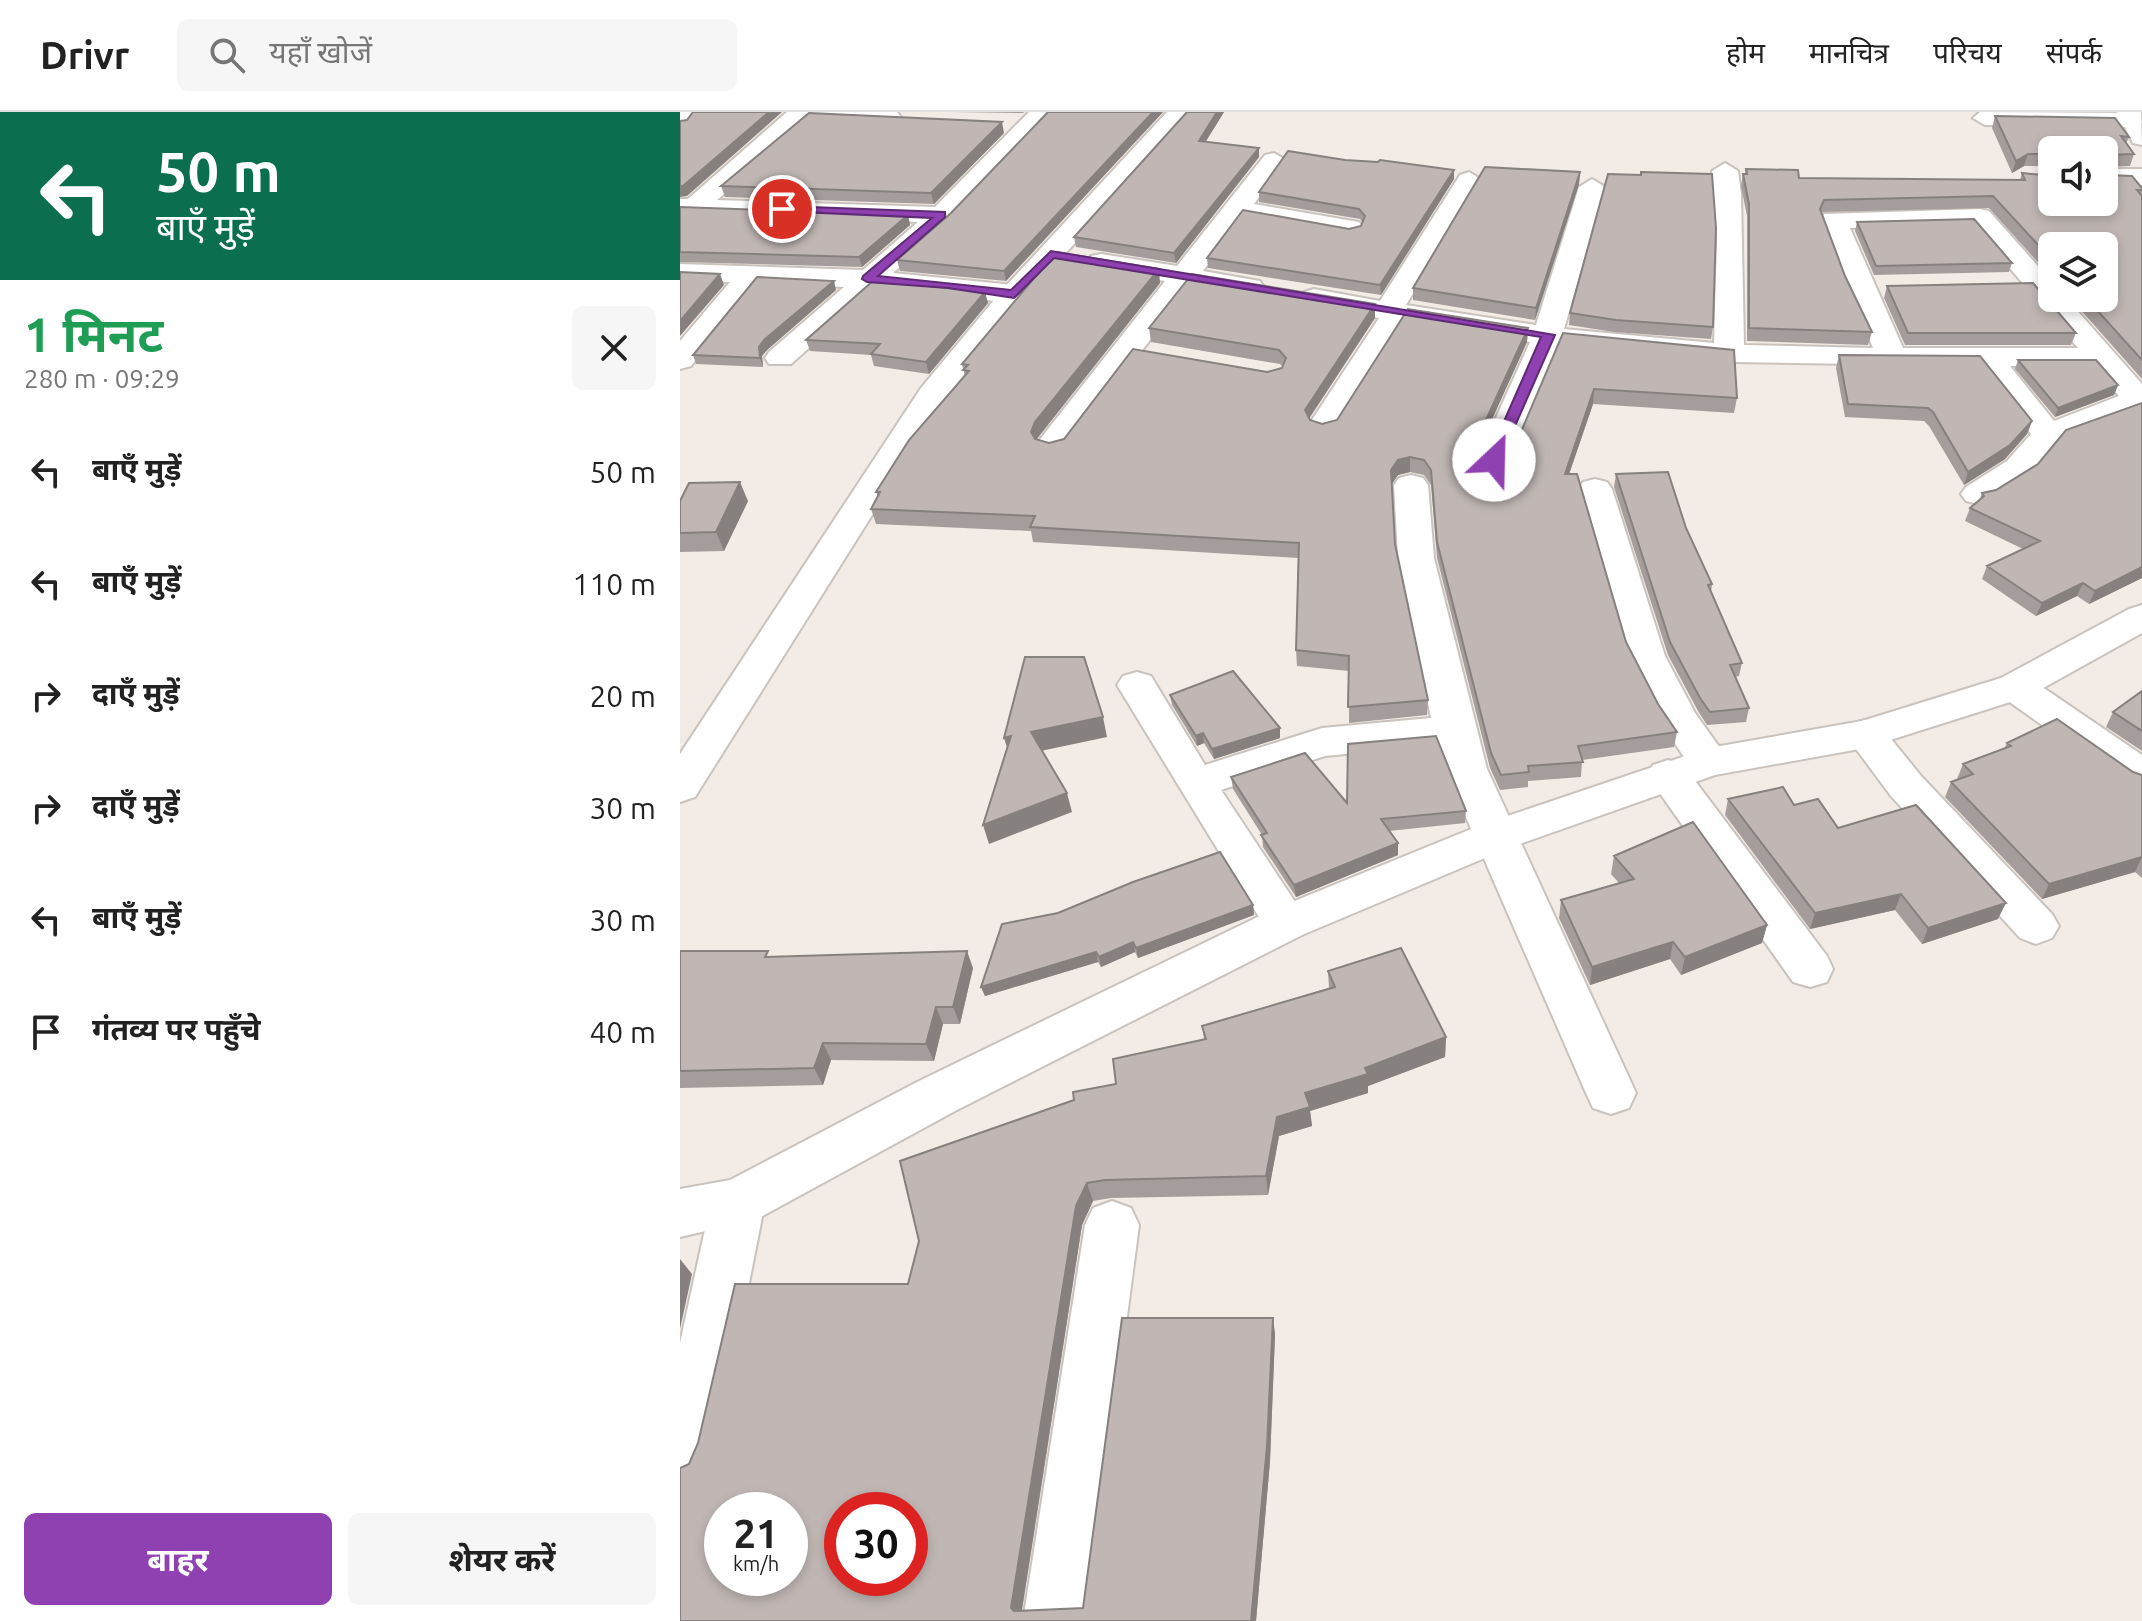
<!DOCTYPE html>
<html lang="hi">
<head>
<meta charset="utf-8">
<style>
  :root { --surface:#fff; --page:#f6f6f6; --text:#222; --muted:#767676; --line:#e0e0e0; --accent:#9041b1 }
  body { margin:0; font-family:Ubuntu,"Noto Sans Devanagari",sans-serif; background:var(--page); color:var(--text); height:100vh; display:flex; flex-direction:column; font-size:30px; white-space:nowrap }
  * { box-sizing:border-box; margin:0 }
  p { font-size:26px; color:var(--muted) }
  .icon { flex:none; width:44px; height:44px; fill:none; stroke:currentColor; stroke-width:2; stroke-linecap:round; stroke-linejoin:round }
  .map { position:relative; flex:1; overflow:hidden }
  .details { display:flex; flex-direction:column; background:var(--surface); width:680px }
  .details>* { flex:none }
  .banner { background:#0b6e4f; color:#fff; overflow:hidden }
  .tools { position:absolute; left:1358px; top:24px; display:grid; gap:16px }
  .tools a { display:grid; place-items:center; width:80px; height:80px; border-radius:12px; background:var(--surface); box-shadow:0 4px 12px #0003; font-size:40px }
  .speed { position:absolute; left:24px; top:1380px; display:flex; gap:16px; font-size:40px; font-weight:700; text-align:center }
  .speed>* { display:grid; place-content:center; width:104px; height:104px; border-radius:50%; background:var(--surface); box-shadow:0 4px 12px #0003; line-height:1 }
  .speed small { font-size:20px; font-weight:400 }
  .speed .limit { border:12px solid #d22; background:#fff; color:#111 }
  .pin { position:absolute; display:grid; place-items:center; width:68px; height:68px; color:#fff; margin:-34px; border:4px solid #fff; border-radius:50%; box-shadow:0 2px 8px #0007 }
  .me { position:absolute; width:88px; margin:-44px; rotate:24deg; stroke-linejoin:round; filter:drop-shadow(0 0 6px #0008) }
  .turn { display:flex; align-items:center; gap:28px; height:168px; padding:0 24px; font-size:36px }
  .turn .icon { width:104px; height:104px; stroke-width:2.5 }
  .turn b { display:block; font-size:56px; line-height:68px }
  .round { display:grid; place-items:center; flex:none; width:84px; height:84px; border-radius:12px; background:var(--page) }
  .overview { display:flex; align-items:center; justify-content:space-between; height:136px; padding:0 24px }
  h1 { font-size:48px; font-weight:700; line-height:60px; color:#1e9e55 }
  .cta { display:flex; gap:16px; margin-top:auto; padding:16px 24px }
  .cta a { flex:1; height:92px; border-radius:12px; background:var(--accent); color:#fff; font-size:32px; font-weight:700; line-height:92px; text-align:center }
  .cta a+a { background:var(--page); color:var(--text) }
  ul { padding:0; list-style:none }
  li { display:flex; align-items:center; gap:24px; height:112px; padding:0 24px }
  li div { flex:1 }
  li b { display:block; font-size:30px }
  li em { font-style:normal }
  header { display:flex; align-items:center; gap:48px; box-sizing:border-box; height:112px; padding:0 40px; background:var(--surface); border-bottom:2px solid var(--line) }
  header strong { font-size:38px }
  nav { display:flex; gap:44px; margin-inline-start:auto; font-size:28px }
  .search { width:560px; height:72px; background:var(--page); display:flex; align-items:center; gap:20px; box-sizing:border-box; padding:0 28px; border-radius:12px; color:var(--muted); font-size:30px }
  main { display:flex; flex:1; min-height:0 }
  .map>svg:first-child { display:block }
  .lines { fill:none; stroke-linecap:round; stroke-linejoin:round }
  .street-casing { stroke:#cac3bd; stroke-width:4 }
  .secondary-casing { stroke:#cac3bd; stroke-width:4 }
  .street { fill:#fff; fill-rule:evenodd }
  .secondary { fill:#fff; fill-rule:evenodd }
  .wall { fill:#a59d9b }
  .shaded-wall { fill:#86807e }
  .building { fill:#c0b7b4; stroke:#86807e; stroke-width:2; fill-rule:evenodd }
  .route { fill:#9041b1; stroke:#5e2a73; stroke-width:2 }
</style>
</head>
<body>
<header>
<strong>Drivr</strong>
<div class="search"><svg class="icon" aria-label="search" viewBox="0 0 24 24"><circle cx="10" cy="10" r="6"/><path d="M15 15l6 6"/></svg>यहाँ खोजें</div>
<nav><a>होम</a><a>मानचित्र</a><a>परिचय</a><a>संपर्क</a></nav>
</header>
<main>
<section class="details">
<div class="banner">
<div class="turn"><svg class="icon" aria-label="left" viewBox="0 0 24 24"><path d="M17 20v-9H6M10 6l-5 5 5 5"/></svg><div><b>50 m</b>बाएँ मुड़ें</div></div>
</div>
<div class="overview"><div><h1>1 मिनट</h1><p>280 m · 09:29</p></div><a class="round"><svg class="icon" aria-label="close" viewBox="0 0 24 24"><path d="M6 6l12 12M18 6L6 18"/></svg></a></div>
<ul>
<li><svg class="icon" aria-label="left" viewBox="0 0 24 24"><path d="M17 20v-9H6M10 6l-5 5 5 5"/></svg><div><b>बाएँ मुड़ें</b></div><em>50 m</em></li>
<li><svg class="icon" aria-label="left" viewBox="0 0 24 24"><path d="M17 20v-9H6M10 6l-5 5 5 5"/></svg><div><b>बाएँ मुड़ें</b></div><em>110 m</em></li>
<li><svg class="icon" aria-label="right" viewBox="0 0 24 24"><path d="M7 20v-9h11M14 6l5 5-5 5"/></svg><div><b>दाएँ मुड़ें</b></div><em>20 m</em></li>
<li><svg class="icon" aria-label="right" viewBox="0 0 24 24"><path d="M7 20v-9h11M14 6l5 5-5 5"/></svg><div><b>दाएँ मुड़ें</b></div><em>30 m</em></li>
<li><svg class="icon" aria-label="left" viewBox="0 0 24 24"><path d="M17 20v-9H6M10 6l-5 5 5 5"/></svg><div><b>बाएँ मुड़ें</b></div><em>30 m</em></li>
<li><svg class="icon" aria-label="arrive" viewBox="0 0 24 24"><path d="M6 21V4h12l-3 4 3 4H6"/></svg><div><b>गंतव्य पर पहुँचे</b></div><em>40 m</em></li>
</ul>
<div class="cta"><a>बाहर</a><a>शेयर करें</a></div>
</section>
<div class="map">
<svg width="1462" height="1509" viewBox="0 0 1462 1509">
  <rect width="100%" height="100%" fill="#f3ebe5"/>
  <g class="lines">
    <defs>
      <path id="street" d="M0,0H24L8,15L0,17Z
        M107,0H217L221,5L209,12L131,8L37,88L255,95L349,0H374L271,109L213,161L334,173L344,176L348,182L344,188L334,191L196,176L111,252H89L85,246L89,240L164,175L79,171L11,254L0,257V229L50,170L0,168V152L183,158L238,110L0,103V87H8Z
        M1300,0L1452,1L1460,3L1462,11L1452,15L1305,13L1293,6Z
        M594,41L606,48L574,92L679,110L683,116L679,122L670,124L563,105L523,159L580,169L584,175L580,181L570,184L511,174L385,340L373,343L361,340L357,333L361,326L485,169L411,156L407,150L411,144L421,142L497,154L585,43Z
        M1045,51L1058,59L1061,82L1064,233L1193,236L1140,108L1144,102L1300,97L1309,99L1372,170V186H1386L1462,272V300L1379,329L1351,363L1310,389L1298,392L1286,389L1281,382L1286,375L1327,349L1351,322L1298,254L1055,250L879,234L831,348L826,355L814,358L802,355L797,348L850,230L725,210L655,321L644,324L633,321L628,314L699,206L624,192L620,186L624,180L634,177L700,189L780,63L789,60L802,68L726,193L856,213L899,75L912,67L925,75L884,217L1034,231L1037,127L1032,59ZM1293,113L1398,236H1223L1170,116ZM1330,254H1414L1439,284L1374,309Z
        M1424,57H1462V73H1424Z
        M731,363L743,366L748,373L754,446L807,657L956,981L949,996L931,1002L913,996L906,981L765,657L758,633L645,644L541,678L629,811L622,823L606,829L590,823L437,573L443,564L457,560L471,564L525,653L642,616L751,606L718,446L714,373L719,366Z
        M915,367L927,370L932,377L985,544L1015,601L1050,650L1044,660L1029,664L1014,660L978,606L947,544L898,377L903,370Z
        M1335,562L1349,566L1462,643V678L1447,673L1321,584L1315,575L1321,566Z
        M1185,608L1199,612L1241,664L1372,802L1379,814L1372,826L1356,832L1340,826L1211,684L1165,622L1171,612Z
        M988,648L1003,653L1147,844L1153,857L1147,870L1130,875L1113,870L967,663L973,653Z
        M58,1066L77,1073L85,1090L60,1217L30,1345L21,1366L0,1375V1231L31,1090L39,1073Z
        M432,1089L451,1096L459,1113L407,1509H343L405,1113L413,1096Z"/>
      <path id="secondary" d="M487,0H512L344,188L265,287L15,685L0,690V642L241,276L324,176Z
        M1437,0H1461L1462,33L1453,31Z
        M1462,493V521L1349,584L1185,636L1035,663L831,735L622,823L275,999L77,1107L0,1125V1077L50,1068L239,969L590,799L801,713L1029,636L1182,609L1321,566L1449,497Z"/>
    </defs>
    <use href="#street" class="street-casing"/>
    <use href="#secondary" class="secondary-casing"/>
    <use href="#street" class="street"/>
    <use href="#secondary" class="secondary"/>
  </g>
  <path class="wall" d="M272,0H344L343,1Z
    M368,0H483L326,169L220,159L217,148L271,101Z
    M507,0H544L525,30L579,36V45L496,151L396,135L394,125Z
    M1315,4L1449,25L1446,32L1454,42L1450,54L1426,55V63L1462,76V267L1390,186H1424L1372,134V166L1309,96L1142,100L1165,164L1192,220L1188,233L1067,229V104L1061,74L1063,62H1065L1066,57L1119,66L1340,68L1342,61L1424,90L1372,38V54H1344L1332,61L1312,16Z
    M324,21L254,92L45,85L41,74Z
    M900,60L899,72L855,208L733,188V176Z
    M774,67L701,183L528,156L527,146L669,117L681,114L683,111L680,107L579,90V80Z
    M0,95L228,103L230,113L182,155L0,150Z
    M1177,110L1332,151L1329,160L1194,163L1175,119Z
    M480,171L357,327L369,331L384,327L587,260L602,256V254L600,252L471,230L469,216L695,192V206L629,307L630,308L642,312L657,308L848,216L847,230L798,338L800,342L814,346L828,343L835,334L883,221L1057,286L1054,301L913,292L889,362L946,530L978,592L997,620L994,635L902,648L901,665L848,669V675L820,678L810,656L757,446L751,373L744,363L730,360L718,363L712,372L715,432L748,588L747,603L669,611V559L617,554L616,538L618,446L353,430L351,419L196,412L191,397L198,385L196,380L285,264L282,252Z
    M1207,174L1396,221L1391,233H1225L1204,186Z
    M156,178L87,238L82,244L83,255L16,252L13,243Z
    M308,191L249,262L194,254L191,243L130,239L126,228Z
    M890,201L1033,215L1031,227L934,220L889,213Z
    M1159,243L1352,309L1347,322L1325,347L1284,373L1249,314L1244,309L1165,305L1156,256Z
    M1338,248L1438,273L1434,283L1375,305L1335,257Z
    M936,362L1006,416L1032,472L1031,480L1062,551L1059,564L1055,565L1069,596L1066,610L1027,613L1018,599L988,543L934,375Z
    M1316,378L1462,466L1409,492L1397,484L1356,504L1302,467L1307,454L1343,437L1285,409L1290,396L1300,387L1302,381Z
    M0,389H68L44,439L0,440Z
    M1462,579V639L1426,615L1433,600Z
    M490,583L600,616V626L534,647L524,631L517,634L492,593Z
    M1327,631L1462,663V766L1455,760L1362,787L1265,685L1271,670L1277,667L1283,652L1324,637Z
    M551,665L667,691L786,699L785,711L709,719L718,743L616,785L583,735L582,723L553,677Z
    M1048,687L1114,693L1318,807L1242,832L1215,798L1130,817L1045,703Z
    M934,744L1087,813L1082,831L1001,863L990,847L910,873L879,806L881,788L939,771L931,762Z
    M573,793L574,803L458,846L455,840L421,855L418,850L305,884L301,875Z
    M0,839L91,845L293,856L280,912H263L254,949L151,948L143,973L0,976Z
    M648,859L766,925L765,945L688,974V981L630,999L632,1014L599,1024L588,1083L431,1086L413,1089L402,1113L342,1499L403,1496L593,1206L595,1223L590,1349L576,1509H0L9,1352L228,1172L394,988L436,972L524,927L522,914L649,876Z"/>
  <path class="shaded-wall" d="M89,0H102L7,84L0,85V74Z
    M473,0H483L326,169L324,159Z
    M537,0H544L520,39L519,29Z
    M322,10L324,21L254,92L251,81Z
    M579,36V45L496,151L494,141Z
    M1348,42L1344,54L1332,61L1336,49Z
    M774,58V67L701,183L700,173Z
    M900,60L899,72L855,208L856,196Z
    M228,103L230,113L182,155L179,145Z
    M479,157L480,171L358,325L354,334L351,320L355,310Z
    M40,162L44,173L0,224V209Z
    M154,169L156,178L87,238L82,244L83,255L80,246L79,235L84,228Z
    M305,180L308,191L249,262L246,250Z
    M695,192V206L625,312V298Z
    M848,216L847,230L794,347L795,332Z
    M1438,273L1434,283L1375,305L1378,296Z
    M914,277L913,292L884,377L885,362Z
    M1352,309L1347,322L1325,347L1284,373L1288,360Z
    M730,345V360L718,363L711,373V358L718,348Z
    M60,370L68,389L44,439L36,420Z
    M1462,455V466L1409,492L1415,479Z
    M1403,471L1397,484L1356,504L1362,491Z
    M423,605L427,625L356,640L351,620Z
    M600,616V626L534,647L532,637Z
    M523,621L524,631L517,634L516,624Z
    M331,624L330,645L324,626Z
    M387,681L392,700L309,732L303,713Z
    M718,731V743L616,785L614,773Z
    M1462,745L1455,760L1362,787L1369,772Z
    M1221,782L1215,798L1130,817L1135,801Z
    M1326,791L1318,807L1242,832L1248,816Z
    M573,793L574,803L458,846L456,836Z
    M1087,813L1082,831L1001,863L1005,845Z
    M453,830L455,840L421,855L419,845Z
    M993,830L990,847L910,873L912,855Z
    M287,839L293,856L280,912L273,895Z
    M416,840L418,850L305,884L301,875Z
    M256,895L263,912L254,949L246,932Z
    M766,925L765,945L688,974V981L630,999L632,1014L599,1024L588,1083L586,1064L597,1005L625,981L685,956Z
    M143,931L151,948L143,973L134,956Z
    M407,1071L413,1089L402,1113L340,1509L331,1496L396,1094Z
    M0,1147L12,1162L0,1217Z
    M593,1206L595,1223L590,1349L576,1509H571Z"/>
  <path class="building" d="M13,0H89L3,74H0V9L7,8Z
    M368,0H473L324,159L217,148L271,101Z
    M507,0H537L519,29L579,36L494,141L394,125Z
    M129,1L322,10L251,81L41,74Z
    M1315,4L1435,6L1449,25L1441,24L1454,42L1426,43V63L1452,64L1462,76V78H1457L1462,84V248L1406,186H1424V134H1372V148L1313,84L1144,88L1140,97L1165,164L1192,220L1069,216V92L1063,62H1067L1066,57L1118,58L1119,66L1345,68L1342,61L1372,64V90H1424V38H1372V42H1348L1336,49Z
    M608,39L665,48L698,50L700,48L774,58L700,173L527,146L563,98L669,117L681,114L685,104L679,97L579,80Z
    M805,55L900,60L856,196L733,176Z
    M961,60L1032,62L1036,116L1033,215L936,208L890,201L928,62L961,63Z
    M0,95L228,103L179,145L0,140Z
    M1294,107L1332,151L1196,154L1177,110Z
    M376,140L479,157L355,310L351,320L355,327L369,331L384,327L453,237L587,260L602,256L606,246L599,238L469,216L512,162L695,192L625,298L630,308L642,312L657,308L728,197L848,216L795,332L800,342L814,346L828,343L835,334L883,221L1054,238L1057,286L914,277L885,362H897L946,530L978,592L997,620L898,634L903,650L848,654L849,660L821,663L811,641L757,430L751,358L744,348L730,345L718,348L711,358L715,432L748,588L668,595L669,544L616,538L619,431L350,415L355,404L191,397L200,380H196L229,328L289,259L283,258L288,253L282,252Z
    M0,160L40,162L0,209Z
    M77,165L154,169L84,228L79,235L80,246L13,243Z
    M194,168L305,180L246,250L191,242L200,232L126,228Z
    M1353,171L1396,221H1228L1207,174Z
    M1159,243L1300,244L1352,309L1330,333L1288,360L1253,300L1248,296L1168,292Z
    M1338,248H1416L1438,273L1378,296Z
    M1462,291V455L1415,479L1403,471L1362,491L1307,454L1360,429L1290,396L1304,384L1302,381L1316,378L1358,352L1386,318Z
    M988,360L1006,416L1032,472L1028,473L1062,551L1050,553L1069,596L1030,600L1020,586L990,530L936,362Z
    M60,370L36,420L0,421V389L9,371Z
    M345,545H404L423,605L351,620L387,681L303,713L331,624L324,626Z
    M553,559L600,616L532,637L523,621L516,624L490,583Z
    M1462,579V619L1433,600Z
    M1377,607L1453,660L1462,663V745L1369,772L1271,670L1293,662L1283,652L1331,634L1327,631Z
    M756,624L786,699L701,707L718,731L614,773L581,723L587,721L551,665L625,641L667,691L668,632Z
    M1103,675L1114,693L1138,687L1158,716L1236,693L1326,791L1248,816L1221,782L1135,801L1048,687Z
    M1013,710L1087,813L1005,845L993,830L912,855L881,788L954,767L934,744Z
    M540,740L573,793L456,836L453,830L419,845L416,840L301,875L322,812L378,801L453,770Z
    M721,836L766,925L685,956L688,962L625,981L630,995L597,1005L586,1064L425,1068L407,1071L396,1094L331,1496L334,1499L403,1496L442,1206H593L587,1334L571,1509H0V1356L9,1352L18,1331L55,1172H228L239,1129L220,1049L394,988L393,980L436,972L433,947L526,927L522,914L655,875L648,859ZM42,1398H110V1466H42ZM162,1398H230V1466H162Z
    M0,839H88L85,845L287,839L273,895H256L246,932L143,931L134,956L0,959Z"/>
  <path class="route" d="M102,94L265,100V105L198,164L331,178L371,139L875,223L820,348L814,353L807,348L861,225L374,146L334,186L268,176L187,170L182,167L183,164L252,106L98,99Z"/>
</svg>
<div class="tools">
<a><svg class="icon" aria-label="sound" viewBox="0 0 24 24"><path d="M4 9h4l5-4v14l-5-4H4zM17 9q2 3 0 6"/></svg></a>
<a><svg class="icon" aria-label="layers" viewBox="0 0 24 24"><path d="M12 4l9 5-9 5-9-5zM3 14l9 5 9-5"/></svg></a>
</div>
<div class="speed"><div>21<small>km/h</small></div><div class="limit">30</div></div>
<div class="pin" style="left:102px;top:97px;background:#d93025"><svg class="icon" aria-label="arrive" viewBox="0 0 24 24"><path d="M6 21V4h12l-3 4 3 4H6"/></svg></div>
<svg class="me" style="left:814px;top:348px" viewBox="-20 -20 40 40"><circle r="19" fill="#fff"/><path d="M0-13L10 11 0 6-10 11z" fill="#9041b1"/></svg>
</div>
</main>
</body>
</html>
